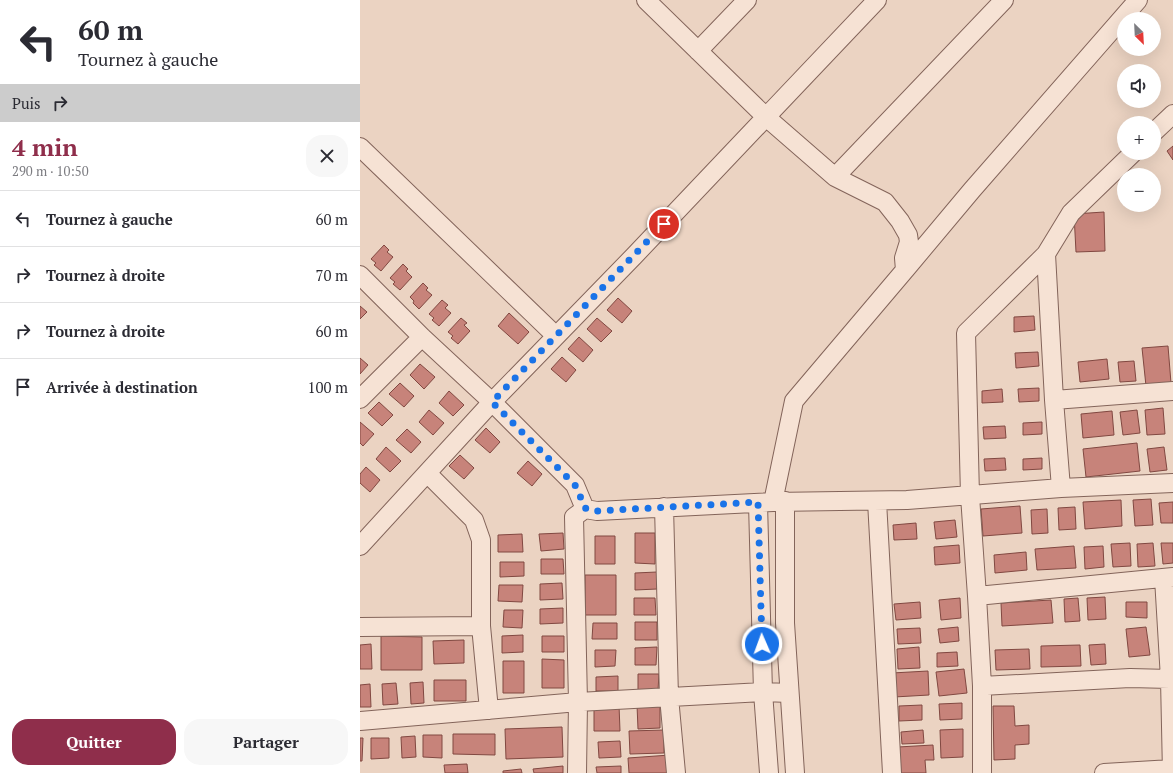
<!DOCTYPE html>
<html lang="fr">
<head>
<meta charset="utf-8">
<style>
  :root { --surface:#fff; --page:#f7f7f7; --text:#2b2b33; --muted:#7c7c81; --line:#e1e1e2; --accent:#8f2e4b }
  body { margin:0; font-family:"PT Serif",serif; background:var(--page); color:var(--text); height:100vh; display:flex; flex-direction:column; font-size:15px; white-space:nowrap }
  * { box-sizing:border-box; margin:0 }
  p { font-size:13px; color:var(--muted) }
  .icon { flex:none; width:22px; height:22px; fill:none; stroke:currentColor; stroke-width:2; stroke-linecap:round; stroke-linejoin:round }
  .map { position:relative; flex:1; overflow:hidden }
  .sheet { display:flex; flex-direction:column; background:var(--surface); width:360px }
  .sheet>* { flex:none }
  .guide { background:#fff; color:var(--text); overflow:hidden }
  .needle { width:26px; rotate:156deg }
  .buttons { position:absolute; left:757px; top:12px; display:grid; gap:8px }
  .buttons a { display:grid; place-items:center; width:44px; height:44px; border-radius:50%; background:var(--surface); box-shadow:0 4px 16px #0002; font-size:20px }
  .pin { position:absolute; display:grid; place-items:center; width:34px; height:34px; color:#fff; margin:-17px; border:2px solid #fff; border-radius:50%; box-shadow:0 1px 4px #0007 }
  .me { position:absolute; width:44px; margin:-22px; rotate:358deg; stroke-linejoin:round; filter:drop-shadow(0 0 3px #0008) }
  .turn { display:flex; align-items:center; gap:14px; height:84px; padding:0 12px; font-size:18px }
  .turn .icon { width:52px; height:52px; stroke-width:2.5 }
  .turn b { display:block; font-size:28px; line-height:34px }
  .then { display:flex; align-items:center; height:38px; padding:0 12px; background:#0003; gap:8px; font-size:15px }
  .round { display:grid; place-items:center; flex:none; width:42px; height:42px; border-radius:16px; background:var(--page) }
  .head { display:flex; align-items:center; justify-content:space-between; height:68px; padding:0 12px }
  h1 { font-size:24px; font-weight:700; line-height:30px; color:var(--accent) }
  .button { display:flex; gap:8px; margin-top:auto; padding:8px 12px }
  .button a { flex:1; height:46px; border-radius:16px; background:var(--accent); color:#fff; font-size:16px; font-weight:700; line-height:46px; text-align:center }
  .button a+a { background:var(--page); color:var(--text) }
  ul { padding:0; list-style:none }
  li { display:flex; align-items:center; gap:12px; height:56px; padding:0 12px; border-top:1px solid var(--line) }
  li div { flex:1 }
  li b { display:block; font-size:15px }
  li em { font-style:normal }
  main { display:flex; flex:1; min-height:0 }
  .map>svg:first-child { display:block }
  .building { fill:#c7837a; stroke:#814841 }
  .lines { fill:none; stroke-linecap:round; stroke-linejoin:round }
  .minor-casing { stroke:#83645a; stroke-width:20 }
  .minor { stroke:#f6e2d4; stroke-width:18 }
  .route { stroke:#1a73e8; stroke-width:7; stroke-dasharray:0 12.6 }
</style>
</head>
<body>
<main>
<section class="sheet">
<div class="guide">
<div class="turn"><svg class="icon" aria-label="left" viewBox="0 0 24 24"><path d="M17 20v-9H6M10 6l-5 5 5 5"/></svg><div><b>60 m</b>Tournez à gauche</div></div>
<div class="then">Puis<svg class="icon" aria-label="right" viewBox="0 0 24 24"><path d="M7 20v-9h11M14 6l5 5-5 5"/></svg></div>
</div>
<div class="head"><div><h1>4 min</h1><p>290 m · 10:50</p></div><a class="round"><svg class="icon" aria-label="close" viewBox="0 0 24 24"><path d="M6 6l12 12M18 6L6 18"/></svg></a></div>
<ul>
<li><svg class="icon" aria-label="left" viewBox="0 0 24 24"><path d="M17 20v-9H6M10 6l-5 5 5 5"/></svg><div><b>Tournez à gauche</b></div><em>60 m</em></li>
<li><svg class="icon" aria-label="right" viewBox="0 0 24 24"><path d="M7 20v-9h11M14 6l5 5-5 5"/></svg><div><b>Tournez à droite</b></div><em>70 m</em></li>
<li><svg class="icon" aria-label="right" viewBox="0 0 24 24"><path d="M7 20v-9h11M14 6l5 5-5 5"/></svg><div><b>Tournez à droite</b></div><em>60 m</em></li>
<li><svg class="icon" aria-label="arrive" viewBox="0 0 24 24"><path d="M6 21V4h12l-3 4 3 4H6"/></svg><div><b>Arrivée à destination</b></div><em>100 m</em></li>
</ul>
<div class="button"><a>Quitter</a><a>Partager</a></div>
</section>
<div class="map">
<svg width="813" height="773" viewBox="0 0 813 773">
  <rect width="100%" height="100%" fill="#ebd3c2"/>
  <path class="building" d="M813,146V160L807,151Z
    M744,212L745,251L716,252L714,214Z
    M24,245L29,250L27,252L33,257L21,271L14,265L16,263L11,259Z
    M43,264L48,269L46,271L52,277L40,290L33,284L35,282L30,278Z
    M63,283L68,288L66,290L72,295L59,309L53,303L54,301L50,297Z
    M258,298L272,311L262,323L247,310Z
    M82,300L88,305L85,308L91,313L79,326L72,320L74,318L69,314Z
    M0,306L7,312L0,319Z
    M149,313L169,332L158,344L138,326Z
    M674,316L675,330L654,332V317Z
    M101,318L107,323L104,325L110,331L98,344L91,338L93,336L88,332Z
    M237,318L252,331L241,342L227,329Z
    M219,337L233,350L223,362L208,349Z
    M808,346L811,383L786,386L782,348Z
    M678,352L679,366L656,368L655,353Z
    M202,357L216,370L206,382L191,369Z
    M0,358L8,365L0,374Z
    M747,359L749,379L720,382L718,362Z
    M774,361L776,381L760,382L758,362Z
    M60,364L75,377L64,389L50,375Z
    M40,383L54,396L44,407L29,394Z
    M679,388V401L659,402L658,389Z
    M642,389L643,402L622,403V391Z
    M89,391L104,405L93,416L79,403Z
    M19,402L33,415L22,426L8,413Z
    M803,408L805,434L787,435L785,410Z
    M69,410L84,423L73,435L59,422Z
    M777,410L780,433L763,435L760,412Z
    M752,411L754,435L723,438L721,414Z
    M0,422L14,434L3,446L0,443Z
    M682,422V434L663,435V423Z
    M645,426L646,438L624,439L623,427Z
    M126,428L140,442L130,453L115,440Z
    M47,429L61,442L51,453L36,440Z
    M777,443L780,471L726,477L723,449Z
    M26,447L41,461L30,472L16,459Z
    M804,447L807,470L790,472L787,449Z
    M100,455L114,468L104,479L89,466Z
    M645,458L646,470L625,471L624,459Z
    M682,458V469L663,470V459Z
    M168,461L182,474L172,486L157,473Z
    M6,467L20,480L10,492L0,483V474Z
    M791,499L793,525L775,526L773,500Z
    M761,500L762,526L725,529L723,502Z
    M813,502V523H801L799,503Z
    M660,506L662,533L623,536L621,509Z
    M715,507L716,529L699,530L698,508Z
    M687,509L688,533L672,534L671,510Z
    M595,520L597,537L576,539L574,522Z
    M556,523L557,539L534,540L533,525Z
    M203,533L204,549L181,551L179,534Z
    M275,533H295V564L275,563Z
    M162,534L163,552H138V535Z
    M235,536H255V564H235Z
    M770,543L771,566L753,567L751,544Z
    M793,543L795,566L778,567L777,544Z
    M801,543H813V563L803,564Z
    M599,545L600,563L575,565L574,547Z
    M714,546L716,568L677,570L675,549Z
    M743,546L744,567L725,569L724,547Z
    M666,552L667,570L635,573L634,555Z
    M181,559H203L204,574H181Z
    M140,562H164V576L140,577Z
    M297,572V589L275,590V573Z
    M225,575H256V615H225Z
    M202,583L203,599L180,600V584Z
    M139,585H163L162,602L138,601Z
    M745,597L746,619L728,620L727,598Z
    M274,598H295L296,615H274Z
    M600,598L601,618L581,620L579,600Z
    M718,598L720,621L705,622L704,599Z
    M691,600L693,623L642,626L641,603Z
    M560,602L561,618L536,620L534,604Z
    M766,602H787V618L766,617Z
    M203,608V623L180,624V609Z
    M144,610H163L162,628L143,627Z
    M275,622H297V640H275Z
    M233,623H257V639H232Z
    M598,627L599,641L580,643L578,629Z
    M786,627L790,655L769,657L766,629Z
    M560,628L561,643L538,644L537,629Z
    M163,635V652L142,653V636Z
    M21,636L62,637V670H21Z
    M182,636H204V652H182Z
    M104,640V663L74,664L73,641Z
    M11,644L12,669H0V645Z
    M745,644L746,664L731,665L729,645Z
    M720,645L721,666L681,667V646Z
    M297,647L296,665H275V648Z
    M559,647L560,668L538,669L537,649Z
    M669,649L670,669L636,670L635,650Z
    M235,650H256L255,666L235,667Z
    M597,652L598,666L577,667V653Z
    M182,659L204,660V688H182Z
    M143,661H164V693H143Z
    M604,669L607,693L579,696L576,672Z
    M568,671L569,695L534,697L532,673Z
    M278,674H299L298,690H278Z
    M258,676V691H236V677Z
    M74,680H106V701H74Z
    M63,682L64,703L51,704L50,683Z
    M36,683L38,704L23,705L22,684Z
    M10,684L11,707H0V685Z
    M602,703V719L580,720L579,704Z
    M300,704V728L278,729L277,705Z
    M259,705L260,731H234V706Z
    M562,705V720L539,721V706Z
    M633,706H654L655,726L669,725V744L655,745V759L634,760Z
    M202,727L203,757L146,759L145,729Z
    M603,729V757L581,758L580,730Z
    M304,730V753L270,754L269,731Z
    M563,730L564,743L542,744L541,732Z
    M93,734H135V755L93,754Z
    M63,735H82V758L63,757Z
    M55,736L56,757L42,758L41,737Z
    M0,738H3L2,761H0Z
    M11,738H29V758L11,759Z
    M260,741L261,757L239,758L238,742Z
    M573,745L574,760H565L566,773H540L538,747Z
    M310,755L311,773H269L268,758Z
    M107,764L108,773H85L84,765Z
    M203,766V773H174L173,769Z
    M261,766V773H237L236,767Z
    M161,769L162,773H143V771Z"/>
  <g class="lines">
    <defs>
      <path id="minor" d="M338,51L387,0
        M794,132L813,114
        M0,147L196,336
        M475,177L644,0
        M545,270L612,190L778,0
        M0,275L62,337L132,402L215,485L225,509
        M0,399L62,337
        M694,400L813,391
        M67,473L114,520L121,540V626
        M701,488L694,400L686,254L711,213L773,153
        M425,501V623L435,773
        M517,501L532,773
        M413,502L547,500L701,488L813,483
        M398,503L403,692L409,773
        M304,507L309,697L316,773
        M0,546L132,402L274,256L517,0
        M804,578L810,679L812,773
        M617,596L813,577
        M0,627L121,626L129,710
        M622,686L770,678L810,679
        M0,721L218,702L403,692L429,693
        M217,773L218,702L214,517L225,509L237,511L413,502L434,401L545,270L544,258L549,242L548,235L540,221L525,202L475,177L406,117L286,0
        M622,773V686L617,596L610,496L606,333L686,254
        M744,773L812,769"/>
    </defs>
    <use href="#minor" class="minor-casing"/>
    <use href="#minor" class="minor"/>
  </g>
  <g class="lines">
    <path class="route" d="M304,224L132,402L215,485L226,509L237,511L398,502L402,644"/>
  </g>
</svg>
<div class="buttons">
<a><svg class="needle" viewBox="-14 -14 28 28"><path d="M0-13l5 13h-10z" fill="#e53935"/><path d="M0 13l5-13h-10z" fill="#7c7c81"/></svg></a>
<a><svg class="icon" aria-label="sound" viewBox="0 0 24 24"><path d="M4 9h4l5-4v14l-5-4H4zM17 9q2 3 0 6"/></svg></a>
<a>+</a>
<a>−</a>
</div>
<div class="pin" style="left:304px;top:224px;background:#d93025"><svg class="icon" aria-label="arrive" viewBox="0 0 24 24"><path d="M6 21V4h12l-3 4 3 4H6"/></svg></div>
<svg class="me" style="left:402px;top:644px" viewBox="-20 -20 40 40"><circle r="17" fill="#1a73e8" stroke="#fff" stroke-width="3"/><path d="M0-11L8 9 0 5-8 9z" fill="#fff"/></svg>
</div>
</main>
</body>
</html>
